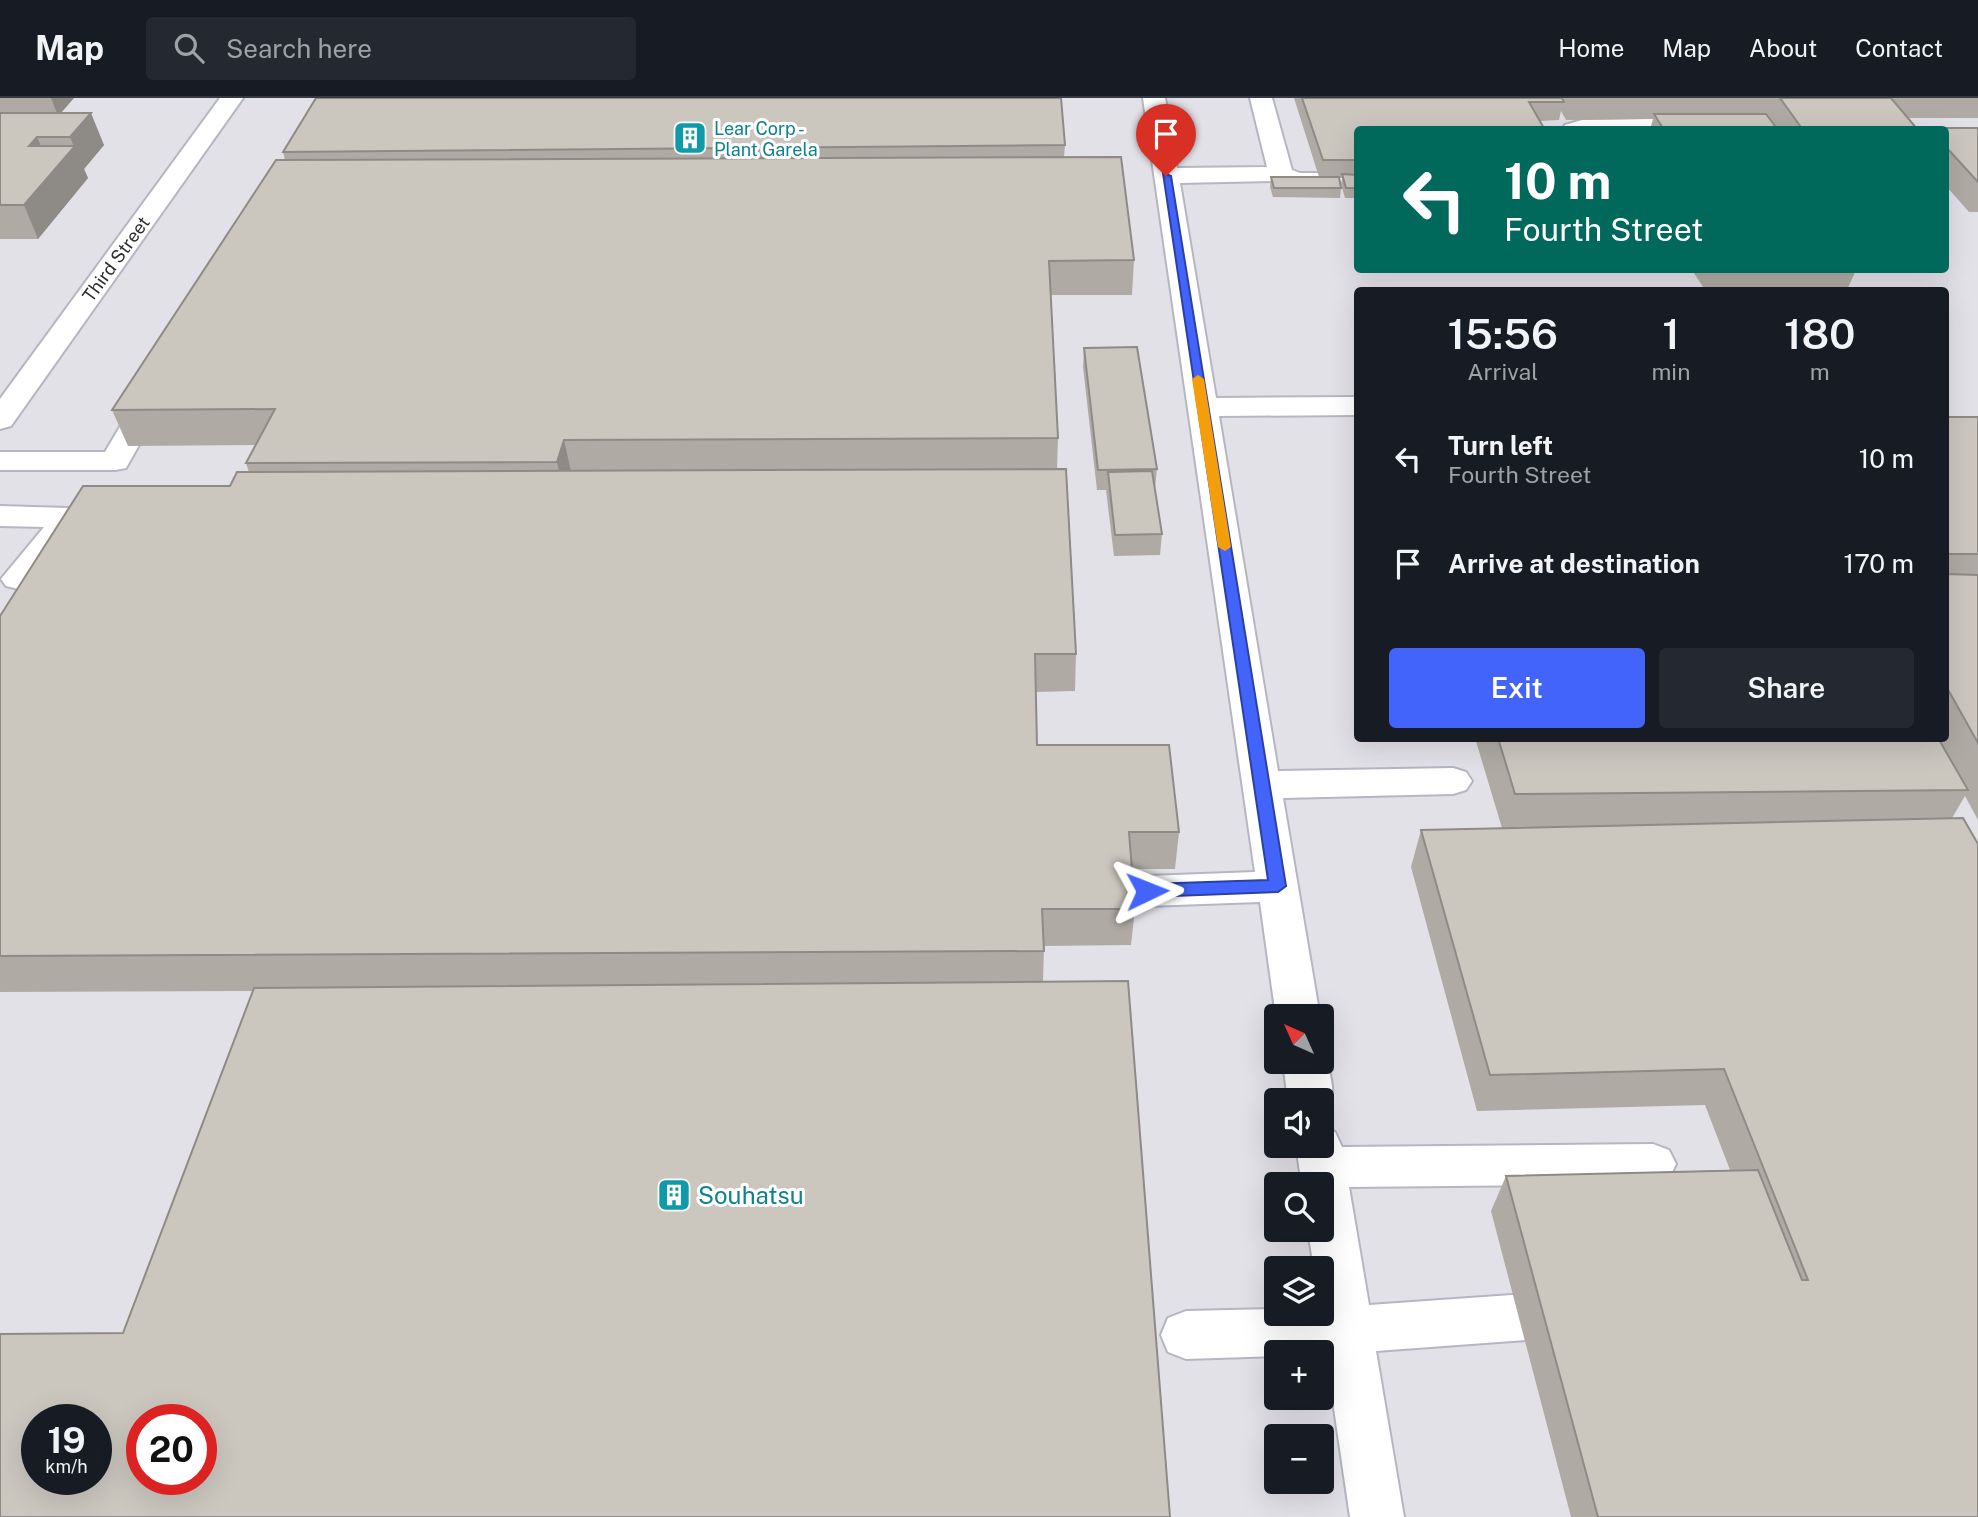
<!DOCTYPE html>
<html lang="en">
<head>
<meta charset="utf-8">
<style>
  :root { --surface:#171b24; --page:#242831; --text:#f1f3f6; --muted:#9ea1a6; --line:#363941; --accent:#4264fb }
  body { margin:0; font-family:"Public Sans",sans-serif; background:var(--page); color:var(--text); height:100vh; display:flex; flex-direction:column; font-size:26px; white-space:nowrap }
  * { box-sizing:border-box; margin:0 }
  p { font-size:23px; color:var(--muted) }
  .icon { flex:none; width:38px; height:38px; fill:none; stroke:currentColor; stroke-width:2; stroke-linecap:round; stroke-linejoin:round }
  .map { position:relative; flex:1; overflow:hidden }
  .panel { position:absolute; left:1354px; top:189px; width:595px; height:455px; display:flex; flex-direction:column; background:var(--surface); border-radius:7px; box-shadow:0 7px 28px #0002 }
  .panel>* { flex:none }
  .banner { position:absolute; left:1354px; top:28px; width:595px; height:147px; border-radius:7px; box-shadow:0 7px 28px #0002; background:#00695c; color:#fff; overflow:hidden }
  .needle { width:46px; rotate:315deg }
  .controls { position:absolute; left:1264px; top:906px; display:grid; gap:14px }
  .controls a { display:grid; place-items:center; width:70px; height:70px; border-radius:7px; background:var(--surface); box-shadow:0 7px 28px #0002; font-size:35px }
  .speed { position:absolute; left:21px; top:1306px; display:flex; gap:14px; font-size:35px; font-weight:700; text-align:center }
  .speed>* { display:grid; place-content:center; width:91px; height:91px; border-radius:50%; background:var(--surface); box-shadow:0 7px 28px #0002; line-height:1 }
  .speed small { font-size:18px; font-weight:400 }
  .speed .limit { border:10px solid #d22; background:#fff; color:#111 }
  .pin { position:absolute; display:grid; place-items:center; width:60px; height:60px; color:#fff; margin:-72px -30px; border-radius:50% 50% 50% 0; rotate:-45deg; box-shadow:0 0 7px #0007 }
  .pin .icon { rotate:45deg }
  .me { position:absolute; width:77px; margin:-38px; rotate:88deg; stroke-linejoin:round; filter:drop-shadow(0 0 5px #0008) }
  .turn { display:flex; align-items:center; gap:24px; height:147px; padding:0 35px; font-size:32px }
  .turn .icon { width:91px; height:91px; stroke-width:2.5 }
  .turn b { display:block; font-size:49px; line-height:60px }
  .eta { display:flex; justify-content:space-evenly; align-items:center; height:119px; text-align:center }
  .eta b { font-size:42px; font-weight:600; line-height:49px }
  .cta { display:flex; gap:14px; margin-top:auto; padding:14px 35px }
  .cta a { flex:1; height:80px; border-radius:7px; background:var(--accent); color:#fff; font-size:28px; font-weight:600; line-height:80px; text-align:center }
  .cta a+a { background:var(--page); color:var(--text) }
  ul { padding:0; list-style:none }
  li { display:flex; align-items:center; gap:21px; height:105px; padding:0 35px }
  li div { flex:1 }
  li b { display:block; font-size:26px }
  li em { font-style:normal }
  header { display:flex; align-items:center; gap:42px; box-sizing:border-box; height:98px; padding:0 35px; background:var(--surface); border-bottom:2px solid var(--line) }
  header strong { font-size:33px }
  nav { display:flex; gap:38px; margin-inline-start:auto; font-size:24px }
  .search { width:490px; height:63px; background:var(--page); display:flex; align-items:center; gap:18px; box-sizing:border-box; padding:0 24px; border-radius:7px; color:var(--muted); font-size:26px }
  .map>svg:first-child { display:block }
  .industrial { fill:#e3e1e8; fill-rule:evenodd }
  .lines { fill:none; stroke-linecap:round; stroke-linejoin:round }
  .minor-casing { stroke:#b4b7c1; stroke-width:4 }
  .minor { fill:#fff; fill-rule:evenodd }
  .wall { fill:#afaba4 }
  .shaded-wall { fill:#8e8b86 }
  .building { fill:#cbc7bf; stroke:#8e8b86; stroke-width:2; fill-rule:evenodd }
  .route { fill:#4264fb; stroke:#2b41a3; stroke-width:2 }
  .slow { fill:#f59e0b }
  .labels { text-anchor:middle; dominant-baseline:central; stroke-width:6; stroke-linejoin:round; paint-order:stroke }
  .far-culture-label { font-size:18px; fill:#0d838f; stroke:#fff; text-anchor:start }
  .far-street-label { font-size:18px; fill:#2e2e2e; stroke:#fff }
  .near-culture-label { font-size:24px; fill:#0d838f; stroke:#fff; text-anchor:start }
</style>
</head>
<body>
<header>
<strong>Map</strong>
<div class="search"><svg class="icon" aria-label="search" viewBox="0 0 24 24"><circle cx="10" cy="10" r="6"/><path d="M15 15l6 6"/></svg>Search here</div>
<nav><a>Home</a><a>Map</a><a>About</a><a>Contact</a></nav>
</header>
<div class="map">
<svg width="1978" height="1419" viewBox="0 0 1978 1419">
  <rect width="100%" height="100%" fill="#efe9e1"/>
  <path class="industrial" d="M0,0H1978V1419H0ZM1358,32H1946V172H1358ZM1358,192H1946V640H1358ZM1276,919H1321V964H1276ZM1276,1003H1321V1048H1276ZM1276,1087H1321V1132H1276ZM1276,1171H1321V1216H1276ZM1276,1255H1321V1300H1276ZM37,1321H96V1381H37ZM142,1321H201V1381H142ZM1276,1339H1321V1384H1276Z"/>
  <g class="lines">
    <defs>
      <path id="minor" d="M220,0H243L11,328L0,331V301Z
        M1143,0H1165L1177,70L1267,69L1250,0H1272L1292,72L1300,75H1358V89H1297L1278,83L1180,85L1216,300L1358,299V317L1219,318L1278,673L1453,670L1466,674L1472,683L1466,692L1453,696L1283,700L1320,919H1276L1260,804L1147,808L1133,804L1127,793L1133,782L1147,778L1255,774Z
        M1702,20L1710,22L1714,27L1711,32H1562L1565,27L1582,22Z
        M151,290L161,293L166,299L126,370L115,372H0V354H105L141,293Z
        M0,408L68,410L79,413L84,420L30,488L18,491L6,488L1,481L44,429L0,428Z
        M1321,952C1331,972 1337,997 1327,1016L1321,1018V1003H1288L1283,964H1321Z
        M1321,1029L1335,1034L1342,1049L1653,1046L1669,1052L1676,1066L1669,1080L1653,1086L1349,1089L1369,1207L1569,1193L1587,1200L1594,1216L1587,1232L1569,1239L1376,1253L1404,1419H1350L1326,1256L1276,1255V1258L1186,1261L1168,1254L1161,1237L1168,1220L1186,1213L1276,1211V1216H1321V1171H1314L1308,1132H1321V1087H1302L1296,1048H1321Z"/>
    </defs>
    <use href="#minor" class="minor-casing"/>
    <use href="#minor" class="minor"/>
  </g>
  <path class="wall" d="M0,0H74L61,15L104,47L84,71L88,80L38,141H0Z
    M1294,0H1978V20H1909L1918,32H1650L1653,21L1566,22L1561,13L1559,22L1358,32V100H1345L1341,86L1342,80H1339L1341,90L1340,100L1273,99L1270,89L1271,79H1319Z
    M1929,30H1978V114H1969L1946,88V32H1929Z
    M1065,47L1064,59L1134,162L1132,197H1051L1058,340L1057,371L1076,556L1075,593L1036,594L1037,647L1179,734L1175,771H1132L1135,811L1131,847L1044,848L1043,884L123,1235L253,893L0,894V518L230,388L249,374L246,365L256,347L128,348L112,312L285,62L283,54Z
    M1692,172H1856L1847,192H1705Z
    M1084,250L1157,371L1155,391L1162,436L1160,457L1114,458L1106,392H1097L1083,269Z
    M1946,319H1978V722L1965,698L1952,720L1978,1419H1571L1491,1113L1506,1078L1730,1072L1705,1007L1477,1013L1411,769L1421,732L1502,730L1475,640H1946Z"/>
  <path class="shaded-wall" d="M51,0H74L58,18Z
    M91,15L104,47L84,71L88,80L38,141L24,107L74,49L70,39Z
    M37,39L51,71L29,48Z
    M564,342L572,378L565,400L557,364Z"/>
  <path class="building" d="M316,0H1061L1065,47L283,54Z
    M1302,0H1562L1564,4H1529L1545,32H1358V62H1323Z
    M1780,0H1891L1918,32H1803Z
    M0,15H91L70,39H37L29,48H75L24,107H0Z
    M1654,16H1766L1778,32H1664Z
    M1929,30H1978V84L1946,49V32H1930Z
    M1121,59L1134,162L1049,163L1058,340L564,342L557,364L246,365L275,311L112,312L276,62Z
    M1342,76L1358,77V90H1346Z
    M1271,79H1339L1341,90H1274Z
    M1137,249L1157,371L1098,372L1084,250Z
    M1946,319H1978V456H1946Z
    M1066,371L1076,556H1035L1037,647H1169L1179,734H1129L1135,811H1042L1044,853L0,858V518L83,388H230L237,374Z
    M1152,373L1162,436L1115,437L1108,374Z
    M1946,476L1978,477V645L1946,588Z
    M1498,640H1938L1968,692L1515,696Z
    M1963,720L1978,746V1419H1598L1506,1078L1758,1072L1802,1182H1808L1724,971L1490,977L1421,732Z
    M1128,883L1170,1419H0V1236L123,1235L254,890ZM37,1321H96V1381H37ZM142,1321H201V1381H142Z"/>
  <path class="route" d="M1163,75L1171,78L1286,788L1278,794L1147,799L1138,793L1147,786L1268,782Z"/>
  <path class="slow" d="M1198,277L1204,281L1231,449L1225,453L1218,449L1192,281Z"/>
  <defs>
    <symbol id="building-square" viewBox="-11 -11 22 22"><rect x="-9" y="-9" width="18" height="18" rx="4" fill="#0f9aa8" stroke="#fff"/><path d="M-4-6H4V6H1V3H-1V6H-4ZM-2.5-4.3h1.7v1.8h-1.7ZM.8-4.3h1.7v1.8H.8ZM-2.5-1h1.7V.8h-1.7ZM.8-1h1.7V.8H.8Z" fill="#fff"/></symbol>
  </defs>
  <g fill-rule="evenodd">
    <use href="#building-square" x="671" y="21" width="38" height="38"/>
    <use href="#building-square" x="655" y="1078" width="38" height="38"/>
  </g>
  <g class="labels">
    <g class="far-culture-label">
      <text x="714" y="30">Lear Corp -<tspan x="714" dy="21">Plant Garela</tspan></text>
    </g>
    <g class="far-street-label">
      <text transform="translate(116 161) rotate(-54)">Third Street</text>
    </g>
    <g class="near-culture-label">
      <text x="698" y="1097">Souhatsu</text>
    </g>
  </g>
</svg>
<div class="controls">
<a><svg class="needle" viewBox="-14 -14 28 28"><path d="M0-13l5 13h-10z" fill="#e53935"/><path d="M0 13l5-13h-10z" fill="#9ea1a6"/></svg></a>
<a><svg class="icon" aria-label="sound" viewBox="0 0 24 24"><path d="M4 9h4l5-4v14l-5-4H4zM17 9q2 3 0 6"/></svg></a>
<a><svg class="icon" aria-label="search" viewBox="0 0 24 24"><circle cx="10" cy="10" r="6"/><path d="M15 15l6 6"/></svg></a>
<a><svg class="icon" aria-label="layers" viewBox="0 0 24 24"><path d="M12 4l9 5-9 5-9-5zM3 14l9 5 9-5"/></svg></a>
<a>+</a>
<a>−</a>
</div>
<div class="speed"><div>19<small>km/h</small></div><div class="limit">20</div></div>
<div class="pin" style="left:1166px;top:78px;background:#d93025"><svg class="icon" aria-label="arrive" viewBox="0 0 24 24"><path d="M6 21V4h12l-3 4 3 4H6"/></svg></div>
<svg class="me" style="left:1147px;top:793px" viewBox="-20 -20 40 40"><path d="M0-17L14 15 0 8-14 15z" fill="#4264fb" stroke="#fff" stroke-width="4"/></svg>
<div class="banner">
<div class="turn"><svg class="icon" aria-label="left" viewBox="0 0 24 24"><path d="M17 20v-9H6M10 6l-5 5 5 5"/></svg><div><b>10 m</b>Fourth Street</div></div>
</div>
<section class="panel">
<div class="eta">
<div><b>15:56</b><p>Arrival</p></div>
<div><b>1</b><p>min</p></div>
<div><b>180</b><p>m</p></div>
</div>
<ul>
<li><svg class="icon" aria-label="left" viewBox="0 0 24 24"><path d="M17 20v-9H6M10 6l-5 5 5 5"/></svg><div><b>Turn left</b><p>Fourth Street</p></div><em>10 m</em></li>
<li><svg class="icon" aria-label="arrive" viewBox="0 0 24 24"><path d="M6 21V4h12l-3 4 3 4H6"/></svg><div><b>Arrive at destination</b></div><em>170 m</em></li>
</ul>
<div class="cta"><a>Exit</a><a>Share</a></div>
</section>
</div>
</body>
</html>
